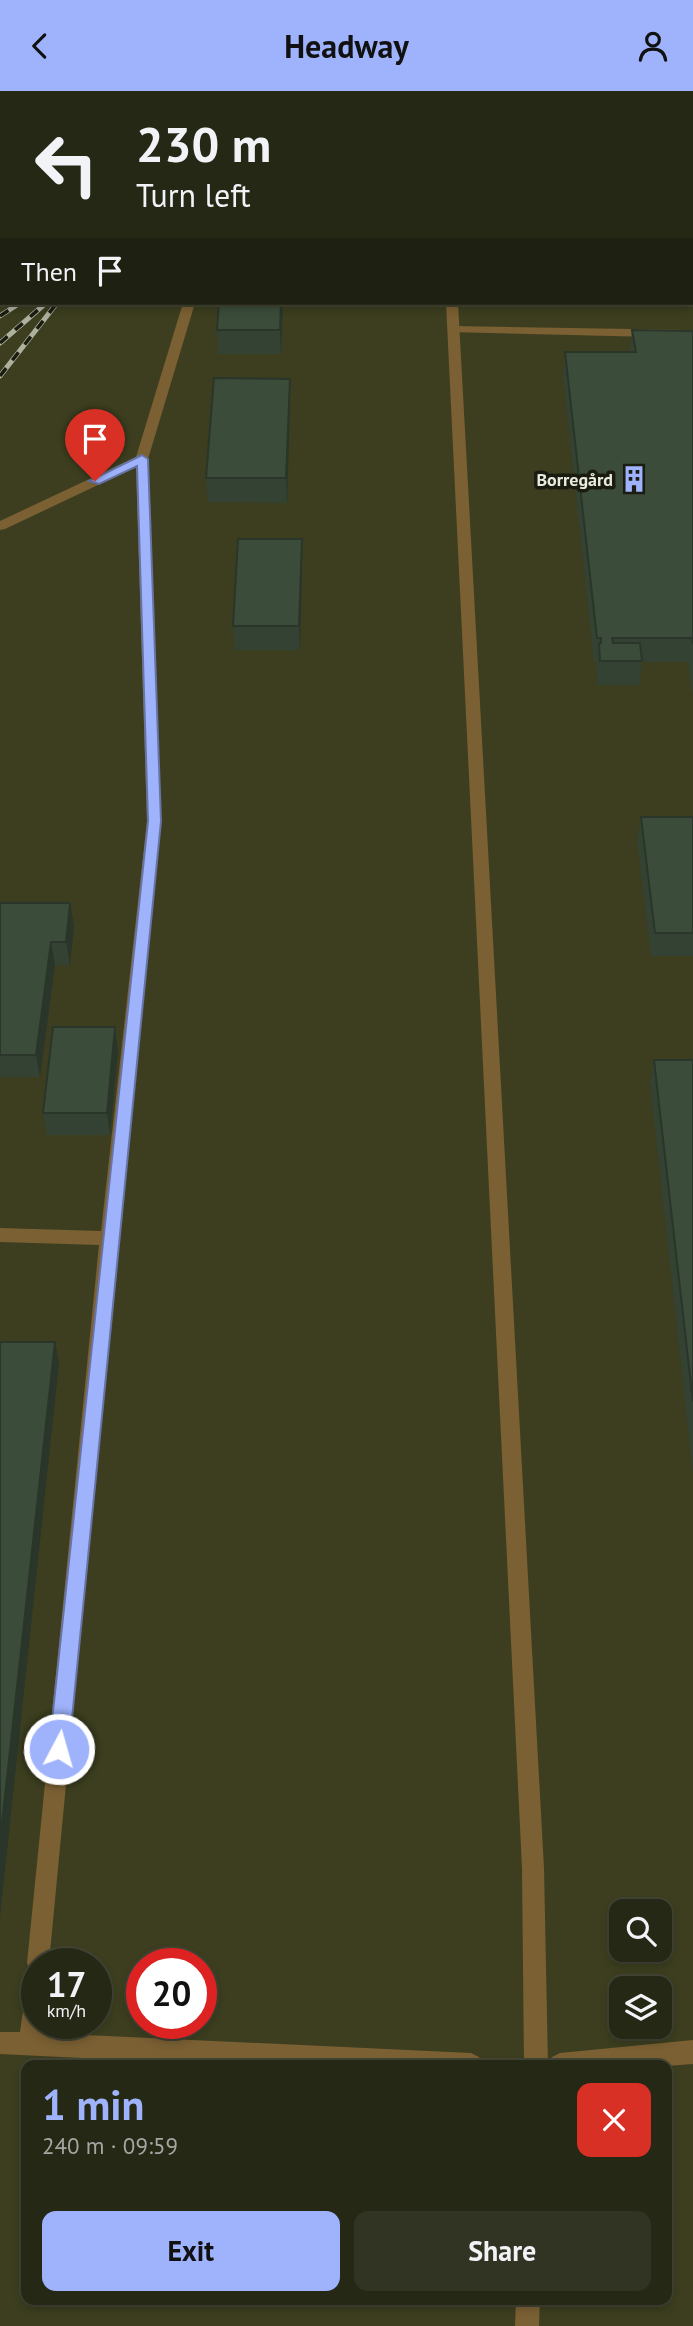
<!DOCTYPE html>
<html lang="en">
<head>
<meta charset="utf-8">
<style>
  :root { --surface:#262816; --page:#323423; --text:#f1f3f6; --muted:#a4a6a1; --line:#424435; --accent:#9fb3fd }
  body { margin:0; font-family:"PT Sans",sans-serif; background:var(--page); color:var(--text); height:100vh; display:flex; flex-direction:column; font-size:26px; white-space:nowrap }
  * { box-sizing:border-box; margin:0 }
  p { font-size:23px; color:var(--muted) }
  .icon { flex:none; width:38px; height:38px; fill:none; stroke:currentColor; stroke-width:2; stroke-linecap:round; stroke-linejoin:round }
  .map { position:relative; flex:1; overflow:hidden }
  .drawer { position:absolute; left:21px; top:1969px; width:651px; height:245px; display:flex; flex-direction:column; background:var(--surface); border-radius:14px; box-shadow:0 4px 10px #0003,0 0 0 2px var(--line) }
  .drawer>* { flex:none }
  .top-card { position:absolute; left:0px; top:0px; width:693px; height:214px; box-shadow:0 4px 10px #0003,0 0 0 2px var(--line); background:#262816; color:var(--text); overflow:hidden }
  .tools { position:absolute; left:609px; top:1808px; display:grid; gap:14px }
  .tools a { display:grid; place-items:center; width:63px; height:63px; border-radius:14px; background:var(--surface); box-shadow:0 4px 10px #0003,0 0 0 2px var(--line); font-size:35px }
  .speed { position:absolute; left:21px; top:1857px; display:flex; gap:14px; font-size:35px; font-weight:700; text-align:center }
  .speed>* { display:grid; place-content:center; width:91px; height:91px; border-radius:50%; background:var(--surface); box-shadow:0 4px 10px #0003,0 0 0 2px var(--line); line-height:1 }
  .speed small { font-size:18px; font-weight:400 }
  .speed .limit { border:10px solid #d22; background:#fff; color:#111 }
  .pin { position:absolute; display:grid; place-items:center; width:60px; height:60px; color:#fff; margin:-72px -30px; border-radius:50% 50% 50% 0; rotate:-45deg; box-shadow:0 0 7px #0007 }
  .pin .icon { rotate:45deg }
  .me { position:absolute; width:77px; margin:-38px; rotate:6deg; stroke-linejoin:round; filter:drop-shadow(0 0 5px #0008) }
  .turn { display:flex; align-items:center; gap:24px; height:147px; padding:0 21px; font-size:32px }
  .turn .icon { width:91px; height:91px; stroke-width:2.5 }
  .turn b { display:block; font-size:49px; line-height:60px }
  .then { display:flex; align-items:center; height:66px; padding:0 21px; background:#0003; gap:14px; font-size:26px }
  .round { display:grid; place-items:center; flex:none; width:74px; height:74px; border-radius:14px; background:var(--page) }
  .summary { display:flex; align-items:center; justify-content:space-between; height:119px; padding:0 21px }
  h1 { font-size:42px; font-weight:600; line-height:52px; color:var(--accent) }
  .action { display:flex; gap:14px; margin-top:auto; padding:14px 21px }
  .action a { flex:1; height:80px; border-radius:14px; background:var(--accent); color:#111; font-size:28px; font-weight:600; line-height:80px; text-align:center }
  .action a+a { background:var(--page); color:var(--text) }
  header { display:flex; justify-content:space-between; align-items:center; height:91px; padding:0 21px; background:var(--accent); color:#111; font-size:32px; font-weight:600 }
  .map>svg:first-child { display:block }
  .built { fill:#3c3e1f; fill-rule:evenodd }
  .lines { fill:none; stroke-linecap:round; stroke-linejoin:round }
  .service { fill:#7b6033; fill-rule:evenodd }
  .minor { fill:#7b6033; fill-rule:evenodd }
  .rail-casing { stroke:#afb19f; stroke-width:5 }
  .rail { stroke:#1b1c11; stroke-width:3.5; stroke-dasharray:10; stroke-linecap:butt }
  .wall { fill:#334232 }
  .shaded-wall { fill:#293629 }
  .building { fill:#3b4d3a; stroke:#293629; stroke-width:2 }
  .route { fill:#9fb3fd; stroke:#6774a4; stroke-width:2 }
  .labels { text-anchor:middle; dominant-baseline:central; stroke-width:7; stroke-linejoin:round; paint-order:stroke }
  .far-poi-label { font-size:18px; font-weight:bold; fill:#e9ebdc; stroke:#1b1c11; text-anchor:end }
</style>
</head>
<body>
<header><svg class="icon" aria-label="back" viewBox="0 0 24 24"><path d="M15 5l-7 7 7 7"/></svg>Headway<svg class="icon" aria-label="person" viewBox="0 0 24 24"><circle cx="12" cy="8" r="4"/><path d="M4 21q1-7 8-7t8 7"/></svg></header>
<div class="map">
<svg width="693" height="2235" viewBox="0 0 693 2235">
  <rect width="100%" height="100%" fill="#33351e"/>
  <path class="built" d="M0,0H693V2235H0ZM2,2H691V212H2ZM621,1820H660V1858H621ZM37,1872H96V1932H37ZM142,1872H201V1932H142ZM621,1897H660V1936H621ZM26,1974H667V2208H26Z"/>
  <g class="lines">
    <path class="service" d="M364,0H376L363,2Z
      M0,201H2L0,208Z
      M183,212H195L148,368L161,730L118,1147L49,1872H37V1932H44L43,1942L471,1962L479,1966L483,1974H224L0,1963V1941H20L29,1876L27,1872L99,1154L0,1151V1137L101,1140L147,730L136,376L5,438L0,439V430L136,366Z
      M453,235L693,239V247L449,241V237Z
      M693,1949V1973L667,1975L548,1974L552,1966L560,1962Z"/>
    <path class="minor" d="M445,0H455V2H445Z
      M446,212H458L544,1777L548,1974H524L522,1777Z
      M516,2208H540L539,2235H515Z"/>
    <defs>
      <path id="rail" d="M328,2L331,0
        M0,225L20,212
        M0,252L46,212
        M0,285L57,212"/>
    </defs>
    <use href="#rail" class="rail-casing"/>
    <use href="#rail" class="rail"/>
  </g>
  <path class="wall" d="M219,212H283L281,263H218L217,239Z
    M632,239L693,240V605L688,571H642L639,594H597L596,571H594L563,284L565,261H630Z
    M290,311L287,412L208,411L206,387Z
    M302,472L300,559H235L233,535Z
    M641,726H693V865H651L637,750Z
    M0,812L74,835L70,874H55L40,986H0Z
    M118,959L110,1044H47L43,1022Z
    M654,969H693V1383L650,992Z"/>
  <path class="shaded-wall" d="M281,212H283L281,263L280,239Z
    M290,288V311L287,412L286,387Z
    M302,448V472L300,559L299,535Z
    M70,812L74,835L70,874L66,851Z
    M51,851L55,874L40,986L36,964Z
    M115,936L118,959L110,1044L107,1022Z
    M55,1251L59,1272L0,1826V1750Z"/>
  <path class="building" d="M532,0H579V2H533Z
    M219,212H281L280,239H217Z
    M632,239L693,240V553L692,547H612L613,552H640L642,570H600L599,552H601V547H597L565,261H636Z
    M214,287L290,288L286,387H206Z
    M238,448H302L299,535H233Z
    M641,726H693V842H655Z
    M0,812H70L66,851H51L36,964H0Z
    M53,936H115L107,1022H43Z
    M654,969H693V1311Z
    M0,1251H55L0,1750Z"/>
  <path class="route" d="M142,364L148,368L161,730L69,1658L66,1664L59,1667L52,1664L49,1658L148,730L137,375L99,393L89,390Z"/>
  <defs>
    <symbol id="building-bare" viewBox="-9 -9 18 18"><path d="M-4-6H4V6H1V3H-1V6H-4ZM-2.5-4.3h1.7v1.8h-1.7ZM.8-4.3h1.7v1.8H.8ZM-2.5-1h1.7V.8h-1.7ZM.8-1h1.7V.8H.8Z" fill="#9fb3fd" stroke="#1b1c11" stroke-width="2.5" paint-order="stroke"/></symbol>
  </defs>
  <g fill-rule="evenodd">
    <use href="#building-bare" x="615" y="369" width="38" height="38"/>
  </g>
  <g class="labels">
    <g class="far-poi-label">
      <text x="613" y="388">Borregård</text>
    </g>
  </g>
</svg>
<div class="tools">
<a><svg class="icon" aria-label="search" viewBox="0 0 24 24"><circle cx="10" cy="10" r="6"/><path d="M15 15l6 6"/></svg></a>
<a><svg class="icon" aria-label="layers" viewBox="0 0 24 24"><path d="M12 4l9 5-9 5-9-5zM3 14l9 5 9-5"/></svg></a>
</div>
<div class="speed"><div>17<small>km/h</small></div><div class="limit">20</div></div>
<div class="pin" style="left:95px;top:390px;background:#d93025"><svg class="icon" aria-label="arrive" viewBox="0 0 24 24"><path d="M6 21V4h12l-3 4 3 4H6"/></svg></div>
<svg class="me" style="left:59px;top:1658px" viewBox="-20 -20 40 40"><circle r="17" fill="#9fb3fd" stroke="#fff" stroke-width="3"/><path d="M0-11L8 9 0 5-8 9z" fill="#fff"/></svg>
<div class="top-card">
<div class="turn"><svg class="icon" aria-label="left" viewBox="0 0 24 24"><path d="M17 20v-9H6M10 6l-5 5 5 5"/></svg><div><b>230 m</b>Turn left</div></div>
<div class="then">Then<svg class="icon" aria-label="arrive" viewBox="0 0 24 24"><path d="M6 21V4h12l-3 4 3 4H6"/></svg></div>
</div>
<section class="drawer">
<div class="summary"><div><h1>1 min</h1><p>240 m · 09:59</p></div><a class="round" style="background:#d93025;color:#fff"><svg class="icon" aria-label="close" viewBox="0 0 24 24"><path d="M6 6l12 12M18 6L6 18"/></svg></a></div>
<div class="action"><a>Exit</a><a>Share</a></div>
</section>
</div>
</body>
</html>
